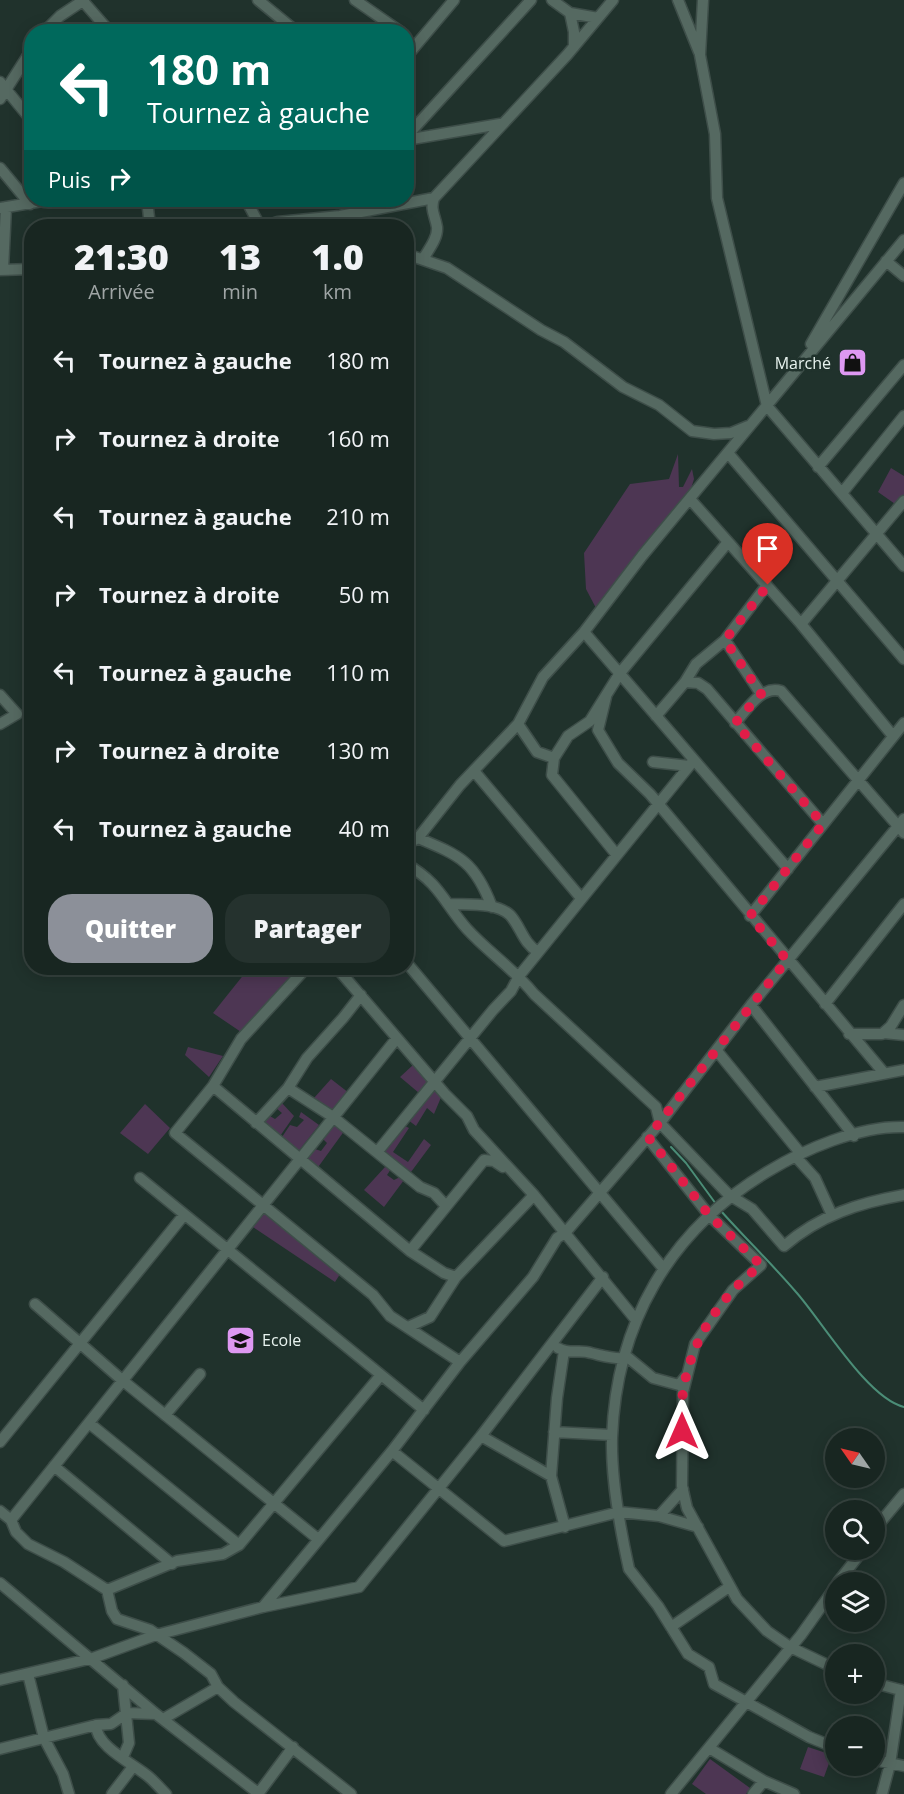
<!DOCTYPE html>
<html lang="fr">
<head>
<meta charset="utf-8">
<style>
  :root { --surface:#182621; --page:#25322e; --text:#f1f3f6; --muted:#9fa5a5; --line:#36433f; --accent:#8c9099 }
  body { margin:0; font-family:"Open Sans",sans-serif; background:var(--page); color:var(--text); height:100vh; display:flex; flex-direction:column; font-size:22px; white-space:nowrap }
  * { box-sizing:border-box; margin:0 }
  p { font-size:20px; color:var(--muted) }
  .icon { flex:none; width:33px; height:33px; fill:none; stroke:currentColor; stroke-width:2; stroke-linecap:round; stroke-linejoin:round }
  .map { position:relative; flex:1; overflow:hidden }
  .details { position:absolute; left:24px; top:219px; width:390px; height:756px; display:flex; flex-direction:column; background:var(--surface); border-radius:24px; box-shadow:0 3px 15px #0003,0 0 0 2px var(--line) }
  .details>* { flex:none }
  .hud { position:absolute; left:24px; top:24px; width:390px; height:183px; border-radius:24px; box-shadow:0 3px 15px #0003,0 0 0 2px var(--line); background:#00695c; color:#fff; overflow:hidden }
  .needle { width:39px; rotate:304deg }
  .buttons { position:absolute; left:825px; top:1428px; display:grid; gap:12px }
  .buttons a { display:grid; place-items:center; width:60px; height:60px; border-radius:50%; background:var(--surface); box-shadow:0 3px 15px #0003,0 0 0 2px var(--line); font-size:30px }
  .pin { position:absolute; display:grid; place-items:center; width:51px; height:51px; color:#fff; margin:-62px -26px; border-radius:50% 50% 50% 0; rotate:-45deg; box-shadow:0 0 6px #0007 }
  .pin .icon { rotate:45deg }
  .me { position:absolute; width:66px; margin:-33px; rotate:0deg; stroke-linejoin:round; filter:drop-shadow(0 0 4px #0008) }
  .turn { display:flex; align-items:center; gap:21px; height:126px; padding:0 24px; font-size:27px }
  .turn .icon { width:78px; height:78px; stroke-width:2.5 }
  .turn b { display:block; font-size:42px; line-height:51px }
  .then { display:flex; align-items:center; height:57px; padding:0 24px; background:#0003; gap:12px; font-size:22px }
  .eta { display:flex; justify-content:space-evenly; align-items:center; height:102px; text-align:center }
  .eta b { font-size:36px; font-weight:800; line-height:42px }
  .primary-button { display:flex; gap:12px; margin-top:auto; padding:12px 24px }
  .primary-button a { flex:1; height:69px; border-radius:24px; background:var(--accent); color:#fff; font-size:24px; font-weight:800; line-height:69px; text-align:center }
  .primary-button a+a { background:var(--page); color:var(--text) }
  ul { padding:0; list-style:none }
  li { display:flex; align-items:center; gap:18px; height:78px; padding:0 24px }
  li div { flex:1 }
  li b { display:block; font-size:22px }
  li em { font-style:normal }
  .map>svg:first-child { display:block }
  .green { fill:#4d3653 }
  .lines { fill:none; stroke-linecap:round; stroke-linejoin:round }
  .stream { stroke:#4b8d77; stroke-width:2 }
  .minor-casing { stroke:#3e4e49; stroke-width:13 }
  .minor { stroke:#556961; stroke-width:10 }
  .route { stroke:#e11d48; stroke-width:10; stroke-dasharray:0 18 }
  .labels { text-anchor:middle; dominant-baseline:central; stroke-width:5; stroke-linejoin:round; paint-order:stroke }
  .poi-label { font-size:16px; fill:#e8f3ef; stroke:#20322c; text-anchor:end }
</style>
</head>
<body>
<div class="map">
<svg width="904" height="1794" viewBox="0 0 904 1794">
  <rect width="100%" height="100%" fill="#20322c"/>
  <path class="green" d="M678,454L679,487H683L692,469L694,479L689,495L597,610L586,589L584,553L630,484L669,479Z
    M891,468L904,476V499L898,506L878,492Z
    M249,968H304L244,1034L213,1013Z
    M188,1047L223,1056L209,1077L185,1055Z
    M413,1065L430,1082L419,1093L400,1077Z
    M331,1079L349,1093L332,1110L314,1098Z
    M435,1086L442,1095L434,1114L427,1108L416,1126L408,1120Z
    M281,1102L294,1116L278,1139L261,1125L268,1115L275,1119L282,1113L276,1108Z
    M145,1104L170,1128L148,1154L120,1133Z
    M301,1112L319,1125L297,1153L280,1140L290,1125L297,1127L304,1120L299,1117Z
    M334,1121L345,1130L316,1170L304,1160L312,1148L321,1151L327,1143L321,1137Z
    M403,1125L409,1128L393,1152L408,1162L424,1139L431,1145L411,1172L382,1151Z
    M385,1167L391,1169L387,1175L394,1180L400,1177L404,1180L384,1207L364,1190Z
    M265,1213L342,1271L335,1282L253,1227Z
    M808,1747L832,1755L824,1777L800,1769Z
    M710,1759L750,1788L746,1794H706L692,1784Z"/>
  <g class="lines">
    <path class="stream" d="M671,1147L686,1163L716,1204
      M721,1211C745,1238 772,1264 796,1292C822,1321 867,1398 904,1407"/>
    <defs>
      <path id="minor" d="M82,0L110,32
        M258,0L297,32
        M355,0L401,32
        M552,0L570,13L598,18
        M678,0L699,52
        M703,0L700,55L715,134L717,198L767,406L904,566
        M570,13L574,32V47
        M44,32L60,16L84,0
        M406,57L454,0
        M0,82L32,121
        M0,99L32,49
        M406,137L531,0
        M406,140L500,124
        M0,168L30,204
        M147,200L150,226
        M246,200L260,226
        M1,208L48,200
        M266,226L278,222L340,216L434,198
        M406,254L447,268L541,330L564,342L623,387L659,405L692,431L714,434L731,433L748,426
        M423,259C429,249 438,238 437,227C435,215 430,210 434,198L567,55L613,0
        M886,261L904,276
        M3,269L6,207
        M0,270L32,269
        M811,344L904,183
        M728,453L904,659
        M818,467L904,365
        M842,493L904,416
        M690,499L801,624L893,736
        M801,624L904,501
        M584,632L788,869
        M725,640L761,694
        M685,682L698,683L707,689L823,824
        M0,695L17,714L0,724
        M606,697L598,730L618,763L650,794L884,1073
        M656,716L685,682L696,664L725,640L767,585
        M735,723C747,710 761,685 781,691L904,833
        M518,724L537,752L554,758L552,775L616,854
        M554,758L568,736L590,721L620,673L728,542
        M653,762L689,766
        M474,771L581,898
        M418,838C461,856 475,862 492,907
        M406,845L418,838L460,785L518,724L543,677L584,632L642,556L904,240
        M406,864C440,883 444,903 467,929C488,952 514,969 534,994L656,1107L660,1123L729,1195L752,1209L784,1246C820,1215 859,1203 904,1195
        M450,904C468,905 496,902 510,915C521,927 523,943 538,952
        M750,916L904,723
        M406,962L663,1268
        M306,968L241,1039L213,1086L175,1133L373,1295L390,1316L460,1362
        M337,968L445,1094L467,1116L474,1130L534,1195L636,1320
        M825,1004L904,904
        M751,1005L854,1136
        M884,1033L904,1035
        M849,1034H882L891,1026L904,1005
        M717,1051L801,1154
        M213,1086L410,1251L444,1273L456,1277
        M815,1087L904,1070
        M288,1088L333,1117L420,1187L434,1193L446,1206
        M256,1123L288,1088L307,1058L343,1018L361,995
        M647,1137L709,1215L761,1265L733,1290L695,1344L683,1392L682,1486L687,1508L737,1599L767,1631L790,1647L836,1669
        M378,1151L493,1010L511,991L519,976L694,760
        M796,1157L815,1178L831,1213
        M140,1178L424,1410
        M410,1251L484,1160L494,1161L503,1167
        M35,1304L122,1380L318,1539
        M408,1327L430,1317L456,1277L534,1195
        M558,1348C570,1355 579,1349 591,1353C604,1356 611,1359 625,1358
        M564,1351L557,1398L551,1476L565,1527
        M625,1355L653,1378L679,1385L686,1376
        M165,1415L200,1374
        M89,1423L239,1545
        M554,1432L612,1435
        M481,1436L551,1476
        M0,1442L184,1215
        M392,1451L504,1541L619,1512L659,1516L698,1527
        M54,1466L172,1564
        M0,1511L11,1520L16,1532L28,1544L64,1562L107,1590L112,1611L117,1619L150,1630L184,1653L211,1674L218,1687L234,1702L351,1794
        M659,1516L683,1489
        M11,1520L397,1038
        M874,1530L904,1494
        M838,1582L863,1550
        M0,1583L156,1714L258,1793
        M107,1590L177,1561L223,1554L239,1545L381,1375
        M263,1607L392,1451L460,1362L533,1277L557,1238L565,1233L660,1123L751,1005L904,819
        M671,1627L729,1587
        M28,1674L44,1738L63,1774L69,1794
        M0,1680L93,1658L156,1635L263,1607L359,1587L481,1436L603,1277
        M874,1683L904,1691
        M123,1685L129,1743L123,1757
        M163,1719L218,1687
        M96,1725C96,1747 134,1764 149,1777C155,1782 160,1788 166,1794
        M709,1748L764,1781L794,1794
        M836,1748L809,1737L714,1684L709,1667L688,1654L658,1606L629,1569C620,1528 611,1481 612,1438C616,1324 669,1231 767,1172C805,1149 858,1126 904,1127
        M0,1749L96,1725L111,1724L127,1713L156,1714
        M874,1760L904,1766
        M112,1794L132,1768
        M258,1794L293,1747
        M671,1794L801,1635L836,1586
        M753,1794L764,1781
        M882,1794L890,1764L901,1690"/>
    </defs>
    <use href="#minor" class="minor-casing"/>
    <use href="#minor" class="minor"/>
  </g>
  <g class="lines">
    <path class="route" d="M682,1431C676,1365 710,1304 761,1265L709,1215L648,1137L787,960L750,916L823,824L735,723L761,694L725,640L768,585"/>
  </g>
  <defs>
    <symbol id="shop-square" viewBox="-11 -11 22 22"><rect x="-9" y="-9" width="18" height="18" rx="4" fill="#de98f2" stroke="#20322c"/><path d="M-5-2.5h2.3a2.7 3.5 0 0 1 5.4 0H5L5.5 6h-11ZM-1.5-2.5h3a1.5 2.3 0 0 0-3 0Z" fill="#111"/></symbol>
    <symbol id="school-square" viewBox="-11 -11 22 22"><rect x="-9" y="-9" width="18" height="18" rx="4" fill="#de98f2" stroke="#20322c"/><path d="M0-5L7-2L0 1L-7-2ZM-4 1L0 2.5L4 1V4Q0 6-4 4Z" fill="#111"/></symbol>
  </defs>
  <g fill-rule="evenodd">
    <use href="#shop-square" x="836" y="346" width="33" height="33"/>
    <use href="#school-square" x="224" y="1324" width="33" height="33"/>
  </g>
  <g class="labels">
    <g class="poi-label">
      <text x="831" y="363">Marché</text>
      <text x="262" y="1340" text-anchor="start">Ecole</text>
    </g>
  </g>
</svg>
<div class="buttons">
<a><svg class="needle" viewBox="-14 -14 28 28"><path d="M0-13l5 13h-10z" fill="#e53935"/><path d="M0 13l5-13h-10z" fill="#9fa5a5"/></svg></a>
<a><svg class="icon" aria-label="search" viewBox="0 0 24 24"><circle cx="10" cy="10" r="6"/><path d="M15 15l6 6"/></svg></a>
<a><svg class="icon" aria-label="layers" viewBox="0 0 24 24"><path d="M12 4l9 5-9 5-9-5zM3 14l9 5 9-5"/></svg></a>
<a>+</a>
<a>−</a>
</div>
<div class="pin" style="left:768px;top:585px;background:#d93025"><svg class="icon" aria-label="arrive" viewBox="0 0 24 24"><path d="M6 21V4h12l-3 4 3 4H6"/></svg></div>
<svg class="me" style="left:682px;top:1431px" viewBox="-20 -20 40 40"><path d="M0-17L14 15 0 8-14 15z" fill="#e11d48" stroke="#fff" stroke-width="4"/></svg>
<div class="hud">
<div class="turn"><svg class="icon" aria-label="left" viewBox="0 0 24 24"><path d="M17 20v-9H6M10 6l-5 5 5 5"/></svg><div><b>180 m</b>Tournez à gauche</div></div>
<div class="then">Puis<svg class="icon" aria-label="right" viewBox="0 0 24 24"><path d="M7 20v-9h11M14 6l5 5-5 5"/></svg></div>
</div>
<section class="details">
<div class="eta">
<div><b>21:30</b><p>Arrivée</p></div>
<div><b>13</b><p>min</p></div>
<div><b>1.0</b><p>km</p></div>
</div>
<ul>
<li><svg class="icon" aria-label="left" viewBox="0 0 24 24"><path d="M17 20v-9H6M10 6l-5 5 5 5"/></svg><div><b>Tournez à gauche</b></div><em>180 m</em></li>
<li><svg class="icon" aria-label="right" viewBox="0 0 24 24"><path d="M7 20v-9h11M14 6l5 5-5 5"/></svg><div><b>Tournez à droite</b></div><em>160 m</em></li>
<li><svg class="icon" aria-label="left" viewBox="0 0 24 24"><path d="M17 20v-9H6M10 6l-5 5 5 5"/></svg><div><b>Tournez à gauche</b></div><em>210 m</em></li>
<li><svg class="icon" aria-label="right" viewBox="0 0 24 24"><path d="M7 20v-9h11M14 6l5 5-5 5"/></svg><div><b>Tournez à droite</b></div><em>50 m</em></li>
<li><svg class="icon" aria-label="left" viewBox="0 0 24 24"><path d="M17 20v-9H6M10 6l-5 5 5 5"/></svg><div><b>Tournez à gauche</b></div><em>110 m</em></li>
<li><svg class="icon" aria-label="right" viewBox="0 0 24 24"><path d="M7 20v-9h11M14 6l5 5-5 5"/></svg><div><b>Tournez à droite</b></div><em>130 m</em></li>
<li><svg class="icon" aria-label="left" viewBox="0 0 24 24"><path d="M17 20v-9H6M10 6l-5 5 5 5"/></svg><div><b>Tournez à gauche</b></div><em>40 m</em></li>
</ul>
<div class="primary-button"><a>Quitter</a><a>Partager</a></div>
</section>
</div>
</body>
</html>
